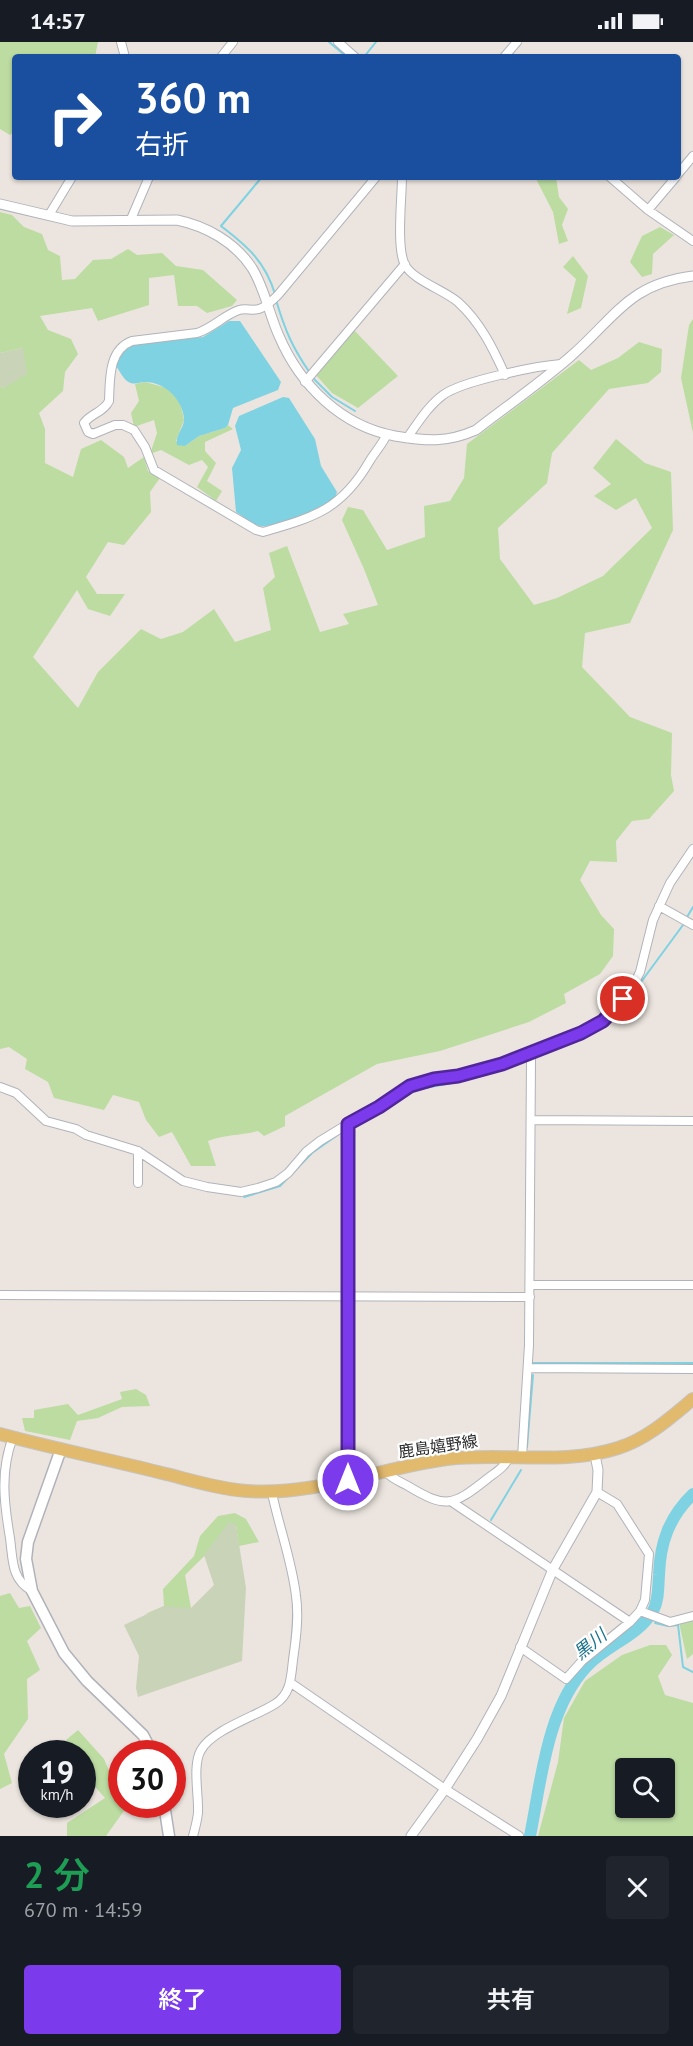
<!DOCTYPE html>
<html lang="ja">
<head>
<meta charset="utf-8">
<style>
  :root { --surface:#171b24; --page:#20242c; --text:#f1f3f6; --muted:#9ea1a6; --accent:#7c3aed }
  body { margin:0; font-family:"PT Sans","Noto Sans JP",sans-serif; background:var(--page); color:var(--text); height:100vh; display:flex; flex-direction:column; font-size:22px; white-space:nowrap }
  * { box-sizing:border-box; margin:0 }
  p { font-size:20px; color:var(--muted) }
  .icon { flex:none; width:33px; height:33px; fill:none; stroke:currentColor; stroke-width:2; stroke-linecap:round; stroke-linejoin:round }
  .map { position:relative; height:1794px; overflow:hidden }
  .sheet { display:flex; flex-direction:column; background:var(--surface); flex:1 }
  .sheet>* { flex:none }
  .top-card { position:absolute; left:12px; top:12px; width:669px; height:126px; border-radius:6px; box-shadow:0 2px 4px #0004; background:#1a4fa0; color:#fff; overflow:hidden }
  .fabs { position:absolute; left:615px; top:1716px; display:grid; gap:12px }
  .fabs a { display:grid; place-items:center; width:60px; height:60px; border-radius:6px; background:var(--surface); box-shadow:0 2px 4px #0004; font-size:30px }
  .speed { position:absolute; left:18px; top:1698px; display:flex; gap:12px; font-size:30px; font-weight:700; text-align:center }
  .speed>* { display:grid; place-content:center; width:78px; height:78px; border-radius:50%; background:var(--surface); box-shadow:0 2px 4px #0004; line-height:1 }
  .speed small { font-size:15px; font-weight:400 }
  .speed .limit { border:9px solid #d22; background:#fff; color:#111 }
  .pin { position:absolute; display:grid; place-items:center; width:51px; height:51px; color:#fff; margin:-26px; border:3px solid #fff; border-radius:50%; box-shadow:0 2px 6px #0007 }
  .me { position:absolute; width:66px; margin:-33px; rotate:0deg; stroke-linejoin:round; filter:drop-shadow(0 0 4px #0008) }
  .turn { display:flex; align-items:center; gap:21px; height:126px; padding:0 24px; font-size:27px }
  .turn .icon { width:78px; height:78px; stroke-width:2.5 }
  .turn b { display:block; font-size:42px; line-height:51px }
  .round { display:grid; place-items:center; flex:none; width:63px; height:63px; border-radius:6px; background:var(--page) }
  .head { display:flex; align-items:center; justify-content:space-between; height:102px; padding:0 24px }
  h1 { font-size:36px; font-weight:600; line-height:45px; color:#1e9e55 }
  .button { display:flex; gap:12px; margin-top:auto; padding:12px 24px }
  .button a { flex:1; height:69px; border-radius:6px; background:var(--accent); color:#fff; font-size:24px; font-weight:600; line-height:69px; text-align:center }
  .button a+a { background:var(--page); color:var(--text) }
  .status { display:flex; justify-content:space-between; align-items:center; height:42px; padding:0 30px; background:var(--surface); direction:ltr }
  .status svg { height:16px; fill:currentColor }
  .map>svg:first-child { display:block }
  .green { fill:#bcdca2; fill-rule:evenodd }
  .cemetery { fill:#c9d3b8 }
  .water { fill:#7ed2e2 }
  .lines { fill:none; stroke-linecap:round; stroke-linejoin:round }
  .stream { stroke:#7ed2e2; stroke-width:2 }
  .river { stroke:#7ed2e2; stroke-width:12 }
  .minor-casing { stroke:#b0b3ba; stroke-width:10 }
  .tertiary-casing { stroke:#b0b3ba; stroke-width:11 }
  .secondary-casing { stroke:#b0b3ba; stroke-width:13 }
  .primary-casing { stroke:#c4c4c4; stroke-width:14 }
  .minor { stroke:#fff; stroke-width:8 }
  .tertiary { stroke:#fff; stroke-width:9 }
  .secondary { stroke:#fff; stroke-width:10 }
  .primary { stroke:#e2ba6e; stroke-width:12 }
  .route-casing { stroke:#51269a; stroke-width:15 }
  .route { stroke:#7c3aed; stroke-width:10 }
  .labels { text-anchor:middle; dominant-baseline:central; stroke-width:4.5; stroke-linejoin:round; paint-order:stroke }
  .street-label { font-size:16px; fill:#2b2b2b; stroke:#fff }
  .water-label { font-size:18px; font-style:italic; fill:#1c748e; stroke:#fff }
</style>
</head>
<body>
<div class="status"><b>14:57</b><svg viewBox="0 0 49 12"><path d="M0 12V9h3v3zM5 12V6h3v6zM10 12V3h3v9zM15 12V0h3v12zM26 1h20v11H26zM47 4h2v5h-2z"/></svg></div>
<div class="map">
<svg width="693" height="1794" viewBox="0 0 693 1794">
  <rect width="100%" height="100%" fill="#ece5df"/>
  <path class="green" d="M0,0H98L95,15H15V88L10,93L0,87Z
    M535,135H556L559,155L568,167L562,183L568,199L559,202L553,170Z
    M0,170L12,173L24,185L42,192L48,208L60,214L62,238L75,237L93,218L111,217L128,207L137,213L162,211L176,224L203,228L237,258L232,264L207,271L197,264H178L174,233L149,236V263L98,279L92,266L40,274L48,288L71,297L78,312L65,330L63,349L39,371L45,387V421L73,435L81,407L101,398L124,415L128,426L144,415L148,429L160,436L150,450L151,470L124,503L108,500L86,535L97,552H125L110,574L88,567L77,548L33,615L78,666L98,630L141,587L161,597L183,590L214,567L235,600L271,588L263,546L275,535L269,511L287,504L320,590L349,582L343,572L378,563L364,527L342,478L348,465L363,468L387,508L425,495L424,464L450,459L464,436L467,402L579,318L591,328L618,316L639,300L662,307L661,330L648,341L609,347L552,411L547,441L498,486L500,517L534,563L557,556L603,534L652,486L636,456L616,468L594,454L611,442L593,426L616,397L645,421L671,430L673,488L630,581L585,591L582,625L630,675L672,691L671,733L674,749L649,777L632,779L616,799L617,820L590,819L580,838L601,873L614,887L613,914L600,932L564,952L566,961L529,980L440,1009L377,1022L285,1074V1084L264,1094L258,1089C239,1094 227,1092 208,1099L216,1124H191L172,1090L159,1095L146,1078L139,1060L113,1053L104,1068L54,1056L48,1040L25,1027L27,1017L9,1005L0,1007V344L4,346L23,306L0,311Z
    M660,185L674,193L653,212L652,232L642,235L630,220L642,194Z
    M573,214L588,234L581,266L567,272L576,237L563,225Z
    M693,277V391L681,336L689,283Z
    M354,288L398,334L358,366L332,351L315,332Z
    M145,340L167,346L180,360L184,378L176,399L185,404L199,394L225,386L228,383L233,387L205,400V409L216,421L207,439L222,449L216,459L197,445L208,425L202,418L189,423L161,408L150,412L157,391L154,378L134,385L131,371L139,359L135,342Z
    M136,1347L146,1353L150,1364L122,1365L98,1376L77,1379L70,1398L25,1389L22,1376H34V1368L68,1362L78,1373L122,1357L120,1350Z
    M235,1471L246,1477L259,1500L239,1504L236,1483L185,1533L191,1566L145,1572L164,1564L163,1547L194,1514L200,1494L218,1474Z
    M10,1551L19,1566L30,1564L41,1586L27,1599L40,1628L27,1637L28,1677L4,1712L12,1741L0,1747V1554Z
    M693,1571V1612L687,1617L678,1576Z
    M650,1603H666L672,1613L658,1634L665,1653L693,1661V1794H538L558,1720L564,1676L585,1639L622,1613ZM626,1726H664V1766H626Z
    M78,1688L104,1717L121,1756L122,1762L125,1763L126,1766L106,1794H67V1781L105,1756L83,1731L82,1712L72,1711L66,1698Z"/>
  <path class="cemetery" d="M23,306L27,332L4,346L0,344V311Z
    M229,1480L236,1483L246,1546L242,1619L138,1655L136,1646L139,1614L124,1583L164,1564L191,1566L214,1543L204,1513Z"/>
  <path class="water" d="M229,279H240L281,340L278,348L233,366L228,383L225,386L199,394L185,404L177,403C175,393 185,385 184,376C182,357 165,340 145,340C138,340 134,344 127,339C123,336 119,328 116,324C120,313 123,308 134,303L203,295Z
    M283,355L289,356L315,397L321,424L337,450L335,456C323,465 276,486 260,484C252,483 243,474 236,470L232,426L241,408L235,384L239,374Z"/>
  <g class="lines">
    <path class="stream" d="M329,0L347,15
      M364,15L376,0
      M262,135L221,184C247,204 265,219 275,252
      M276,258C285,288 292,305 310,331
      M313,336L332,355L355,369
      M687,875L693,865
      M587,992L598,987L616,974L683,883
      M506,1024L525,1018
      M354,1083L414,1048L457,1040L495,1028
      M244,1155L280,1144L312,1111L339,1092
      M533,1321H693
      M527,1405L533,1333
      M491,1478L521,1428
      M655,1581L668,1584L678,1583L683,1625L693,1630"/>
    <path class="river" d="M530,1794C541,1739 547,1666 587,1624C608,1602 637,1595 653,1569C659,1558 658,1545 659,1533C660,1501 669,1475 693,1452"/>
    <defs>
      <path id="minor" d="M121,0L125,15
        M338,0L355,15
        M221,15L233,0
        M504,15L517,0
        M678,132L693,114
        M376,135L278,253C273,258 266,265 259,267C252,269 246,266 239,268C224,273 213,286 197,291L132,299C108,308 110,338 109,359C104,370 90,372 84,381L88,390L93,392L115,383H123L134,388L145,405L154,428L256,488L263,490C314,475 341,468 369,420C375,410 382,403 387,392
        M402,135C402,155 396,206 405,223C413,238 444,248 458,260C480,280 493,306 505,333
        M610,135L648,168L693,199
        M648,168L676,135
        M49,173L72,135
        M131,177L149,135
        M305,340L405,222
        M407,396C418,381 428,364 443,353C462,339 536,324 561,322
        M659,864L693,883
        M0,1045L16,1051L46,1079L76,1087L86,1093L138,1109L183,1139L207,1145L241,1150L258,1146L276,1140L288,1131L306,1110L320,1099L410,1044L434,1037L458,1034L502,1022L581,991L603,979L615,968L632,946L640,930L653,878L670,841L693,807
        M531,1078L693,1079
        M138,1109V1141
        M530,1243H693
        M0,1253L530,1255
        M528,1326L693,1327
        M13,1395C0,1429 4,1461 10,1496C13,1518 11,1537 32,1549
        M522,1415L529,1303L531,1017L530,1010
        M385,1429C392,1437 399,1439 408,1444C446,1467 453,1464 487,1437C496,1430 505,1425 510,1414
        M348,1438V1081
        M452,1460L630,1580
        M640,1569L670,1580L693,1574
        M520,1605L566,1637L582,1619L630,1580L640,1569L645,1558L649,1512L617,1462L597,1450
        M291,1641L445,1747L519,1794
        M193,1794C195,1787 197,1779 198,1771C199,1754 192,1723 201,1708C212,1688 256,1674 275,1662C291,1652 291,1635 293,1618C296,1597 299,1574 296,1554C292,1519 279,1485 272,1451"/>
      <path id="tertiary" d="M0,162L72,179L177,178C206,184 235,200 252,226C265,247 269,272 279,294C300,343 341,384 395,394C426,399 447,401 476,388C507,364 540,341 570,315C615,276 628,242 693,234
        M411,1794L445,1747L477,1697L501,1654L553,1527L597,1450L598,1428L595,1413"/>
      <path id="secondary" d="M61,1407L28,1500L26,1517L32,1549L64,1611L87,1639L143,1693L153,1712
        M164,1762L169,1794"/>
      <path id="primary" d="M0,1392C52,1406 106,1417 158,1430C188,1437 217,1447 247,1449C315,1454 380,1426 447,1417C504,1410 563,1424 618,1406C647,1397 670,1376 693,1357"/>
    </defs>
    <use href="#minor" class="minor-casing"/>
    <use href="#tertiary" class="tertiary-casing"/>
    <use href="#secondary" class="secondary-casing"/>
    <use href="#primary" class="primary-casing"/>
    <use href="#minor" class="minor"/>
    <use href="#tertiary" class="tertiary"/>
    <use href="#secondary" class="secondary"/>
    <use href="#primary" class="primary"/>
  </g>
  <g class="lines">
    <defs>
      <path id="route" d="M348,1438V1082L379,1065L410,1044L434,1037L458,1034L502,1022L581,991L603,979L623,957"/>
    </defs>
    <use href="#route" class="route-casing"/>
    <use href="#route" class="route"/>
  </g>
  <g class="labels">
    <g class="street-label">
      <text transform="translate(438 1404) rotate(-8)">鹿島嬉野線</text>
    </g>
    <g class="water-label">
      <text transform="translate(590 1602) rotate(-39)">黒川</text>
    </g>
  </g>
</svg>
<div class="fabs">
<a><svg class="icon" aria-label="search" viewBox="0 0 24 24"><circle cx="10" cy="10" r="6"/><path d="M15 15l6 6"/></svg></a>
</div>
<div class="speed"><div>19<small>km/h</small></div><div class="limit">30</div></div>
<div class="pin" style="left:623px;top:957px;background:#d93025"><svg class="icon" aria-label="arrive" viewBox="0 0 24 24"><path d="M6 21V4h12l-3 4 3 4H6"/></svg></div>
<svg class="me" style="left:348px;top:1438px" viewBox="-20 -20 40 40"><circle r="17" fill="#7c3aed" stroke="#fff" stroke-width="3"/><path d="M0-11L8 9 0 5-8 9z" fill="#fff"/></svg>
<div class="top-card">
<div class="turn"><svg class="icon" aria-label="right" viewBox="0 0 24 24"><path d="M7 20v-9h11M14 6l5 5-5 5"/></svg><div><b>360 m</b>右折</div></div>
</div>
</div>
<section class="sheet">
<div class="head"><div><h1>2 分</h1><p>670 m · 14:59</p></div><a class="round"><svg class="icon" aria-label="close" viewBox="0 0 24 24"><path d="M6 6l12 12M18 6L6 18"/></svg></a></div>
<div class="button"><a>終了</a><a>共有</a></div>
</section>
</body>
</html>
